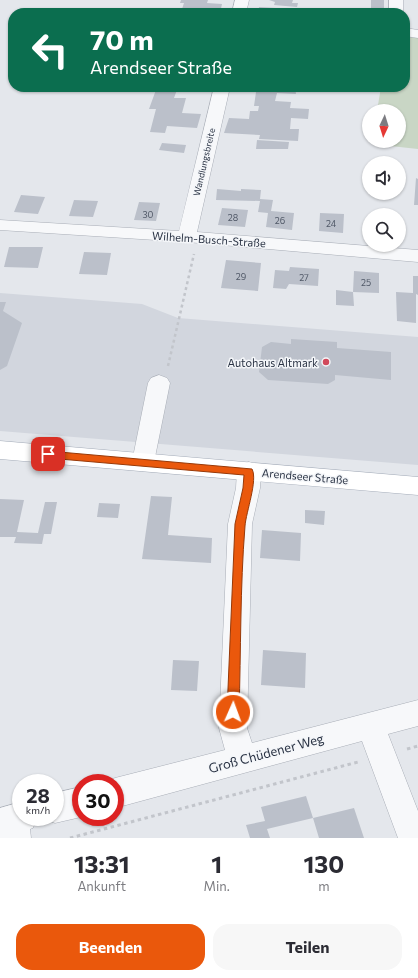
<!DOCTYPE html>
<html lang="de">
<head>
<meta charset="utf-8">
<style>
  :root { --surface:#fff; --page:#f7f7f7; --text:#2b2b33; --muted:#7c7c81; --accent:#ea580c }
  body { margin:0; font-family:Commissioner,sans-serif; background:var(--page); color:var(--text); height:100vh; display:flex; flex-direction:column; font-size:15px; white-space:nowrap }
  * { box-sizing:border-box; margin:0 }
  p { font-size:13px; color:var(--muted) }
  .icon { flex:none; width:22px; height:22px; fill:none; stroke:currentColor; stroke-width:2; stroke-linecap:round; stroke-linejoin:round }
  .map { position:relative; height:838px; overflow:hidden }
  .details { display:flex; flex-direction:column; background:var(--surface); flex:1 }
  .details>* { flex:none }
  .banner { position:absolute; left:8px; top:8px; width:402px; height:84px; border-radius:16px; box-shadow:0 1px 3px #0004; background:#0b6e4f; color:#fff; overflow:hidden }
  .needle { width:26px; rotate:184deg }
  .buttons { position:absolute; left:362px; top:104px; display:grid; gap:8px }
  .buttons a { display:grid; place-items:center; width:44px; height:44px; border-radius:50%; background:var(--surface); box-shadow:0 1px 3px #0004; font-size:20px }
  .speed { position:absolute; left:12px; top:774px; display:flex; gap:8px; font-size:20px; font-weight:700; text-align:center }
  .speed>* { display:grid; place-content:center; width:52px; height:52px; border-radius:50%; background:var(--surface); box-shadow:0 1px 3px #0004; line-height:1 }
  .speed small { font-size:10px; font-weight:400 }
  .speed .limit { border:6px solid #d22; background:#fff; color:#111 }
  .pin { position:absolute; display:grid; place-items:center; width:34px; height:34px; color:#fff; margin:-17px; border-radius:8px; box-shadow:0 2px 6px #0006 }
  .me { position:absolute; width:44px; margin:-22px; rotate:2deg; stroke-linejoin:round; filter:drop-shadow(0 0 3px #0008) }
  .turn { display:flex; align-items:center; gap:14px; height:84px; padding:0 16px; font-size:18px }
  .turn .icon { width:52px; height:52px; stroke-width:2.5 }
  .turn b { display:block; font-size:28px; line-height:34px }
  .eta { display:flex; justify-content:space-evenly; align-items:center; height:68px; text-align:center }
  .eta b { font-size:24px; font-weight:700; line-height:28px }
  .button { display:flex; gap:8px; margin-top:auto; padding:8px 16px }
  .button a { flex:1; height:46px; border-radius:16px; background:var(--accent); color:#fff; font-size:16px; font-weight:700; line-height:46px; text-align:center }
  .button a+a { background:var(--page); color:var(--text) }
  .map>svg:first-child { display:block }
  .built { fill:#d2d6de }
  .green { fill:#c9d6c5 }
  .building { fill:#bbc0ca }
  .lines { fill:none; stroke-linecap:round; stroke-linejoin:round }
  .minor-casing { stroke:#a9aeb7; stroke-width:1 }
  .major-casing { stroke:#a3abb8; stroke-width:1 }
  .path-far1 { stroke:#c2c5cb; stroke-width:2.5; stroke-dasharray:3 3; stroke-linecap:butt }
  .path { stroke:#c2c5cb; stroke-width:3; stroke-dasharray:3.5 3.5; stroke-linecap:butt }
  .minor { fill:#f7f8fa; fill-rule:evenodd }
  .major { fill:#fff; fill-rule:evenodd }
  .route { fill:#ea580c; stroke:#983908 }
  .poi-dot { fill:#d1495b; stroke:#f4f6f9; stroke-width:1.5 }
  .labels { text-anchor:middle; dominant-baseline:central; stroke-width:3; stroke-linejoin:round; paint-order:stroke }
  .far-street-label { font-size:9px; fill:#2b3445; stroke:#f4f6f9 }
  .number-label { font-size:9px; fill:#4f5766 }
  .street-label { font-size:11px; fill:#2b3445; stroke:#f4f6f9 }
  .poi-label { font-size:11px; fill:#2b3445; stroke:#f4f6f9; text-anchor:end }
  .near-street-label { font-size:13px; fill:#2b3445; stroke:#f4f6f9 }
</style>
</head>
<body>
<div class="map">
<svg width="418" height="838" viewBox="0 0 418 838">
  <rect width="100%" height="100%" fill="#e4e7ec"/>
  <path class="built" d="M0,293L142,304L178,318L418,337V465L0,431Z"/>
  <path class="green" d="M405,36L418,37V149L372,144V141H399V111H377L381,87H405Z"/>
  <path class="building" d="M181,0H208L207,3L222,4L220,13H162V11L181,12L184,3H180Z
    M269,0H293L292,3H298L297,7L274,5L275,2Z
    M371,0H384V9H371Z
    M259,7L276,8L275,13H258Z
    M157,87H178L174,98H186L182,113L201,114L197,128L167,126L165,133L150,132L156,109H149Z
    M241,87H295L296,94L277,93L275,101L291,102L290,108L309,109L308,119L291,118L290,129H299L298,141L259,139L260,135L224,133L229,118L249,119L250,111H258L259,106H254L256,92L240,91Z
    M257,140L289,142L288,149H256Z
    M162,143L186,145L184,153L159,150Z
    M416,178L418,179V205H414Z
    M217,189L241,191V189L261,190L260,199L273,200L271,211L294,213L292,230L266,227L268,213L258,212L260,201L216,200Z
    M21,195L45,197L38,214L14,212Z
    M74,200L98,201L93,217L69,216Z
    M139,202L160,203L156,221L134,220Z
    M222,208L248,210L245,227L218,225Z
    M320,213L344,214L343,233L319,231Z
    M9,247H43L38,268L4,267Z
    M84,252L111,253L107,275L79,274Z
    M226,260L261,263L258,291L221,288Z
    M290,267L319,269L318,286L289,284L286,289L273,288L275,270L289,271Z
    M354,271L379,273V293L353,292Z
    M413,276H418V295L416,294V323L397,321L396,292L413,293Z
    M336,290L353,292L354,306L336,305Z
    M0,302H6L3,311L22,323L7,366L0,370Z
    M291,339L337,342V348L391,352V380L335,375V380L328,384L268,380L259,372L262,347L271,342L291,344Z
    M151,496L172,497L168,535L212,538L211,563L142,559Z
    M0,499L24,500L17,532L38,533L45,502H57L51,534H44L42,544L14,543L16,537H0Z
    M99,503L120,504L118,518L97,517Z
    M305,510L325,511L324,525L305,523Z
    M262,530L301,533L300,561L260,558Z
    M263,650L306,653L305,688L261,685Z
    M173,660L199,661L197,691L171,690Z
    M306,796L313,818L267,829L270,838H250L246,825L265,821L261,807Z
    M354,808L364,838H319L313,818Z"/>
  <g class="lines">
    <defs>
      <path id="minor" d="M235,0H249L246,13H232Z
        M389,0H403V13H389Z
        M405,28L418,30V38L405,36Z
        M214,87H230L197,232L418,250V262L187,242L0,230V220L179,231Z
        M159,375L167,378L170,383L154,462L151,468L143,471L135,468L132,462L148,383L151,378Z
        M249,462L257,465L261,471L260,488L252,524L247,728L252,743L418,700V726L388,734L418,811V838H398L362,741L115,808V783H104L115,778L225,750L219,728L228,524L236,488L237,471L241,465Z
        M81,787V817L55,823L44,819V817H55V793Z
        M21,802V817H37L33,828L30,829L31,838H0V808Z"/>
      <path id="major" d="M0,441L418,477V495L0,459Z"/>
    </defs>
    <use href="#minor" class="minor-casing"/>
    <use href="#major" class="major-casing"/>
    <path class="path-far1" d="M168,366L194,254"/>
    <path class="path" d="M407,749L418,746
      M70,838L358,762"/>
    <use href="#minor" class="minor"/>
    <use href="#major" class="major"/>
  </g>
  <path class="route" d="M48,451L252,469C258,480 246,512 245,526C240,588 241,650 239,712L237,716L233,717L229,716L227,712L235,524L243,488L244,475L48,458L43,454Z"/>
  <circle class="poi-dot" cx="326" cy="362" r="4"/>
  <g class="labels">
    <g class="far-street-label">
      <text transform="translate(204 162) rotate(-77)">Wandlungsbreite</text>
    </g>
    <g class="number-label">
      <text x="148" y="214">30</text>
      <text x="233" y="217">28</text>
      <text x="280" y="220">26</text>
      <text x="331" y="223">24</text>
      <text x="241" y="276">29</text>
      <text x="304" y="277">27</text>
      <text x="366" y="282">25</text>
    </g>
    <g class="street-label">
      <text transform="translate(209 239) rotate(4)">Wilhelm-Busch-Straße</text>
      <text transform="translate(305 476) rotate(5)">Arendseer Straße</text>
    </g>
    <g class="poi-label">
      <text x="318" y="362">Autohaus Altmark</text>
    </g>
    <g class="near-street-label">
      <text transform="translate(266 753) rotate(-15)">Groß Chüdener Weg</text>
    </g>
  </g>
</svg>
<div class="buttons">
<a><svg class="needle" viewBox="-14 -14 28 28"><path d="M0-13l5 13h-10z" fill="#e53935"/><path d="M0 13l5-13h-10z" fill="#7c7c81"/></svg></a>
<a><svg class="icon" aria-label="sound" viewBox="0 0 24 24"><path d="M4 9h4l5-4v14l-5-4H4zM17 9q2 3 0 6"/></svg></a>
<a><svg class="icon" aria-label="search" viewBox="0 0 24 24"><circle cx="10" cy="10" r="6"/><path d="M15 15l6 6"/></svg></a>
</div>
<div class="speed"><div>28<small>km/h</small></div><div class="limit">30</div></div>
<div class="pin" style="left:48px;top:454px;background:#d93025"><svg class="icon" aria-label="arrive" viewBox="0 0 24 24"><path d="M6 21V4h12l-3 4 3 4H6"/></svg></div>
<svg class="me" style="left:233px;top:712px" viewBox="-20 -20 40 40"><circle r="17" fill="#ea580c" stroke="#fff" stroke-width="3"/><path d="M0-11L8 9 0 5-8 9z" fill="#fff"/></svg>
<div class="banner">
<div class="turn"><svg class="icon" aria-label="left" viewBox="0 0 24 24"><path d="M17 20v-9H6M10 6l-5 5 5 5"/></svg><div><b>70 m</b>Arendseer Straße</div></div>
</div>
</div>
<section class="details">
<div class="eta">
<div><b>13:31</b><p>Ankunft</p></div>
<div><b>1</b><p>Min.</p></div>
<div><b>130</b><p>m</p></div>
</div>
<div class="button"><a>Beenden</a><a>Teilen</a></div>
</section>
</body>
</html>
